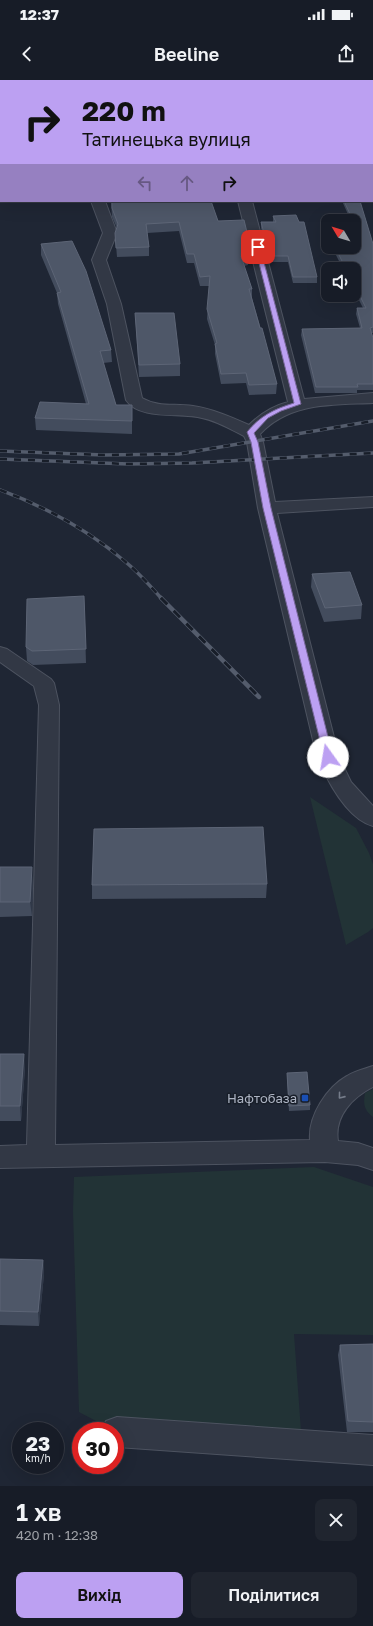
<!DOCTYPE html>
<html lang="uk">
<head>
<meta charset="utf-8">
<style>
  :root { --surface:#171c27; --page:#20252f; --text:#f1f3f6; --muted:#9ea1a7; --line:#363a44; --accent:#bca0f2 }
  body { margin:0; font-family:"Golos Text",sans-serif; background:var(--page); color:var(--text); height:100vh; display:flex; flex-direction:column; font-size:15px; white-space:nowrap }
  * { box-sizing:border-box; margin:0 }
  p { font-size:13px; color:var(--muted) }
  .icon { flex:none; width:22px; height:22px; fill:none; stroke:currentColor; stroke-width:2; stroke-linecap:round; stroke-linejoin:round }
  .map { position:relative; height:1406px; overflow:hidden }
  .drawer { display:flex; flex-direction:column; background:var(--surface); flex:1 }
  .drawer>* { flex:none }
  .hud { position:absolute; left:0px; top:0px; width:373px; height:122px; box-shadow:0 4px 16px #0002,0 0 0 1px var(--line); background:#bca0f2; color:#111; overflow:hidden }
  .needle { width:26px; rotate:308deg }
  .buttons { position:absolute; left:321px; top:134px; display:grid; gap:8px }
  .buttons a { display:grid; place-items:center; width:40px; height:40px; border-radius:8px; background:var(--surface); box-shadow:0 4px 16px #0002,0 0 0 1px var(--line); font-size:20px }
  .speed { position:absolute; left:12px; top:1342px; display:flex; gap:8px; font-size:20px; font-weight:700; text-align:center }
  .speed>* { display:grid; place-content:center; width:52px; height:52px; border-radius:50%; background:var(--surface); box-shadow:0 4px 16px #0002,0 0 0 1px var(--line); line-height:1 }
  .speed small { font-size:10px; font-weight:400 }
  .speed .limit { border:6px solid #d22; background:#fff; color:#111 }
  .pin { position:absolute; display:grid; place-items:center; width:34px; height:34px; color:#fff; margin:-17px; border-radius:8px; box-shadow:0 2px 6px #0006 }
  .me { position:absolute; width:44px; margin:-22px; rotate:347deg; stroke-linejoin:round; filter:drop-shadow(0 0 3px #0008) }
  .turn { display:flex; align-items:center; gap:14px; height:84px; padding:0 16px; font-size:18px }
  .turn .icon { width:52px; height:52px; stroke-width:2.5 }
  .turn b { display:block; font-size:28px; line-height:34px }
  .lanes { display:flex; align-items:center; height:38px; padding:0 16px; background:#0003; justify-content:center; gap:20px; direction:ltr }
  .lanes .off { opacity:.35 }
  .round { display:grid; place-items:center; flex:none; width:42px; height:42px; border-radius:8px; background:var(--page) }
  .summary { display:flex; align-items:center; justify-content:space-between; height:68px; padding:0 16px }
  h1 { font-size:24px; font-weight:600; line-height:30px }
  .button { display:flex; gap:8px; margin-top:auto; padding:8px 16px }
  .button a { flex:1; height:46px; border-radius:8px; background:var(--accent); color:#111; font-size:16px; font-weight:600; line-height:46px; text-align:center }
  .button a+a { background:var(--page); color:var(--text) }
  .status { display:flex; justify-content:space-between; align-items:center; height:28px; padding:0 20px; background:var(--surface); direction:ltr }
  .status svg { height:11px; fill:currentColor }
  header { display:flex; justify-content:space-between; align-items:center; height:52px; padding:0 16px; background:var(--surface); font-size:18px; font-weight:600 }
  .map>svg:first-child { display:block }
  .green { fill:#223336 }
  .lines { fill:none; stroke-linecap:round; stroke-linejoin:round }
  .minor-casing { stroke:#4d5360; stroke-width:2 }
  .minor { fill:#323845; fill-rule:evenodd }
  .rail-far1-casing { stroke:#545c6c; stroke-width:3.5 }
  .rail-casing { stroke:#545c6c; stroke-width:4.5 }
  .rail-far1 { stroke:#181e29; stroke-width:2.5; stroke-dasharray:7; stroke-linecap:butt }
  .rail { stroke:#181e29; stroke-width:3; stroke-dasharray:9; stroke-linecap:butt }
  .wall { fill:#434c5d }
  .shaded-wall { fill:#303848 }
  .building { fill:#4e5768; stroke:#5d6576 }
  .oneway { stroke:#757c8a }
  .route { fill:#bca0f2; stroke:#7a689d }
  .transit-dot { fill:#1a4fb4; stroke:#181e29; stroke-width:1.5 }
  .labels { text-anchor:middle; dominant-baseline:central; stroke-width:3; stroke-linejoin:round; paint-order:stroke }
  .near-poi-label { font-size:13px; fill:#acb3c2; stroke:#181e29; text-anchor:end }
</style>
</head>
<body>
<div class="status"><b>12:37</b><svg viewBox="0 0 49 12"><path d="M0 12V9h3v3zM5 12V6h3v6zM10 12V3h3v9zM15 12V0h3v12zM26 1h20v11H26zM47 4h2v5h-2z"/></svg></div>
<header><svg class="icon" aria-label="back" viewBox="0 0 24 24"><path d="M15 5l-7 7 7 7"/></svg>Beeline<svg class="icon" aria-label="share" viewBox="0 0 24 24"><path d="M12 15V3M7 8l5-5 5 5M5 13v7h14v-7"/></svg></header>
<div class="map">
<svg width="373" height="1406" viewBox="0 0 373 1406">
  <rect width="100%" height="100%" fill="#1f2634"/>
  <path class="green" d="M310,717L356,748L369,773L373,784V848L368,852L346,865Z
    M373,1009V1037C364,1030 363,1024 365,1013Z
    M314,1087L373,1107V1255L294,1254L302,1365L117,1352L79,1332L73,1131L74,1097Z"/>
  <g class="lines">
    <defs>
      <path id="minor" d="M64,0H77L63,1Z
        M102,0H116L117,1H103Z
        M204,0H216L217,1H205Z
        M0,25H1V31H0Z
        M372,77L373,78V88L372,87Z
        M91,121H105L117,153L106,180L121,224L142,318C160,328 174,323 193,326C213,329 231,337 249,345C260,334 273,326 288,322L238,121H252L304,319L373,313V323C332,325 290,322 260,354L263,362L275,422L373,417V427L277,433L339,677L351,702L373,726V746C347,739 327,700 317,677L258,428L247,362L244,356C230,349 217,341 202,338C180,332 140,341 126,320L107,224L92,180L103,153Z
        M0,567L7,569L51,599L54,603L59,625L55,1065L310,1060C308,1036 327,1007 347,996C355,991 364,989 373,986V1007C353,1017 334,1036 338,1061L358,1063L373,1068V1090L358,1085L325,1082L0,1088V1066L27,1065L39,625L34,606L0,582Z
        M117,1337L373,1355V1385L117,1367L115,1366V1351H101L106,1341Z"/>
    </defs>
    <use href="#minor" class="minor-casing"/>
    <use href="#minor" class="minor"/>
    <defs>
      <path id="rail-far1" d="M0,371L104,375L179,374L373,341
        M0,379L128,384L192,383L373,373
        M0,410C46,427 90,451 128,484C140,494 151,507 162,519"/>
      <path id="rail" d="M161,518L259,617"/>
    </defs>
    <use href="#rail-far1" class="rail-far1-casing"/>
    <use href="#rail" class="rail-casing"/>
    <use href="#rail-far1" class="rail-far1"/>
    <use href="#rail" class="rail"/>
  </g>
  <path class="wall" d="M220,0H239V1H221Z
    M276,0H373V76H372V1H277Z
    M111,121H211L218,141L252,173V182H248V185L244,186L252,209V218L277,304L276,314L249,315L246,303L221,304L215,274V265L207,239L209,206H200L194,183H187L179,151L147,153L149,167V176L117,177L115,153L117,148L112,137Z
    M342,121H360L373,164V253H372L373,258V310H357V313H315L301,255L302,249L360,248L356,234L357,228H363L354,210V189H343L332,167H354L355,149L354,148V141H351Z
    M273,136L317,197V203H293L288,182H270L261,148V142H273Z
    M327,150H328V159L327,156Z
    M41,164L111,270L112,282L103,283L116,325L132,338V354L36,350L35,338L86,324L58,224L57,213L41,175Z
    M135,233L180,284V296L139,297Z
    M312,494L362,525L361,539L324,542L311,507Z
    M84,516L86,583L33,585L27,581L26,567Z
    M0,787L33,801L32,836L0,837Z
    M267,804L266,818L92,819V805Z
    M0,974L25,988L21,1041H0Z
    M287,993L310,1025V1030L289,1031L287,999Z
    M0,1179L43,1180L44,1194L39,1246L0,1245Z
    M373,1264V1352H347L338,1275L340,1265Z"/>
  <path class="shaded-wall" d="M32,787L33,801L32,836L30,822Z
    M24,974L25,988L21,1041L20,1026Z
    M43,1180L44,1194L39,1246L38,1232Z"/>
  <path class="building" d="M285,0H373V71H372V1H286Z
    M372,83L373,84V91L372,92Z
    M112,121H211L218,141L244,140L252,173H248V176H241L252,209H249L260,248H262L277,304L249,305L246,293L221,294L215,264L217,263L207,229L210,196L200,197L194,174H187L179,142L146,144L149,167L116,168L115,153L118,144L112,128Z
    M344,121H360L373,164V247L370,248L373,258V304H357L358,307H316L302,249L362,248L357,228H366L354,204V189H346L335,167H354V149H357Z
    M296,135L299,142H304L317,197H293L288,176H270L261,142H276L273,136Z
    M72,161L86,191L111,270L100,271L116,325H132V341L35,338L40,322L89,324L57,213L61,212L41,164Z
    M135,233H174L180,284L139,285Z
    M350,492L362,525L325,528L312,494Z
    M84,516L86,569L32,571L26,567L27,519Z
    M263,747L267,804L92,805L94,749Z
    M0,787H32L30,822H0Z
    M0,974H24L20,1026H0Z
    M307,992L310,1025L289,1026L287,993Z
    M0,1179L43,1180L38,1232L0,1231Z
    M373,1264V1342L348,1341L340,1265Z"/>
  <defs><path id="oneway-chevron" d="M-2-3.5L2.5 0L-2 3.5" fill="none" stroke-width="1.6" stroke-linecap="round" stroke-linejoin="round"/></defs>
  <use class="oneway" href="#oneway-chevron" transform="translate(341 1016) rotate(129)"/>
  <path class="route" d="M258,165L260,167L301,324L281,331L268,338L254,353L258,362L271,428L333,677L328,680L324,677L263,428L251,362L247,352C260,336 274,329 294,323L255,167Z"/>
  <rect class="transit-dot" x="301" y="1014" width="8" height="8" rx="2"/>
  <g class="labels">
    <g class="near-poi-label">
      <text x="297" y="1018">Нафтобаза</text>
    </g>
  </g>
</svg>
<div class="buttons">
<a><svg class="needle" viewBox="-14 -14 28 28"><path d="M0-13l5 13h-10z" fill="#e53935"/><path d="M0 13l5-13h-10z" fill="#9ea1a7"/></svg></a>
<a><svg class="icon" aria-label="sound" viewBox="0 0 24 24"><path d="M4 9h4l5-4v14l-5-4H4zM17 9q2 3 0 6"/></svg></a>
</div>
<div class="speed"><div>23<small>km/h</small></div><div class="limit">30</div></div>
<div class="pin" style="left:258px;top:167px;background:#d93025"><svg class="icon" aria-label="arrive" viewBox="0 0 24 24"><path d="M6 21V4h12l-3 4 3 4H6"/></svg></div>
<svg class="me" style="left:328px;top:677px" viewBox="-20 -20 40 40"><circle r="19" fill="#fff"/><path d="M0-13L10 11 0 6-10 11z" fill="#bca0f2"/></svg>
<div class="hud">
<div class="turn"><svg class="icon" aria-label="right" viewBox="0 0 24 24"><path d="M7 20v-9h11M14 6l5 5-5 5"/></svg><div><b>220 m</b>Татинецька вулиця</div></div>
<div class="lanes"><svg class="icon off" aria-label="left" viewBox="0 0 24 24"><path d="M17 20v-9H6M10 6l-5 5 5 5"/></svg><svg class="icon off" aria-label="ahead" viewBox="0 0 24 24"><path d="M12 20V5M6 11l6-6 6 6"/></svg><svg class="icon" aria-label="right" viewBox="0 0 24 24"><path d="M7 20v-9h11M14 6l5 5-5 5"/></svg></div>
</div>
</div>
<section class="drawer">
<div class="summary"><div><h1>1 хв</h1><p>420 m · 12:38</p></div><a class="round"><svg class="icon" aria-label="close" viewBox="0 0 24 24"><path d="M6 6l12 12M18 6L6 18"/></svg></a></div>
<div class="button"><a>Вихід</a><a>Поділитися</a></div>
</section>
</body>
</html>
